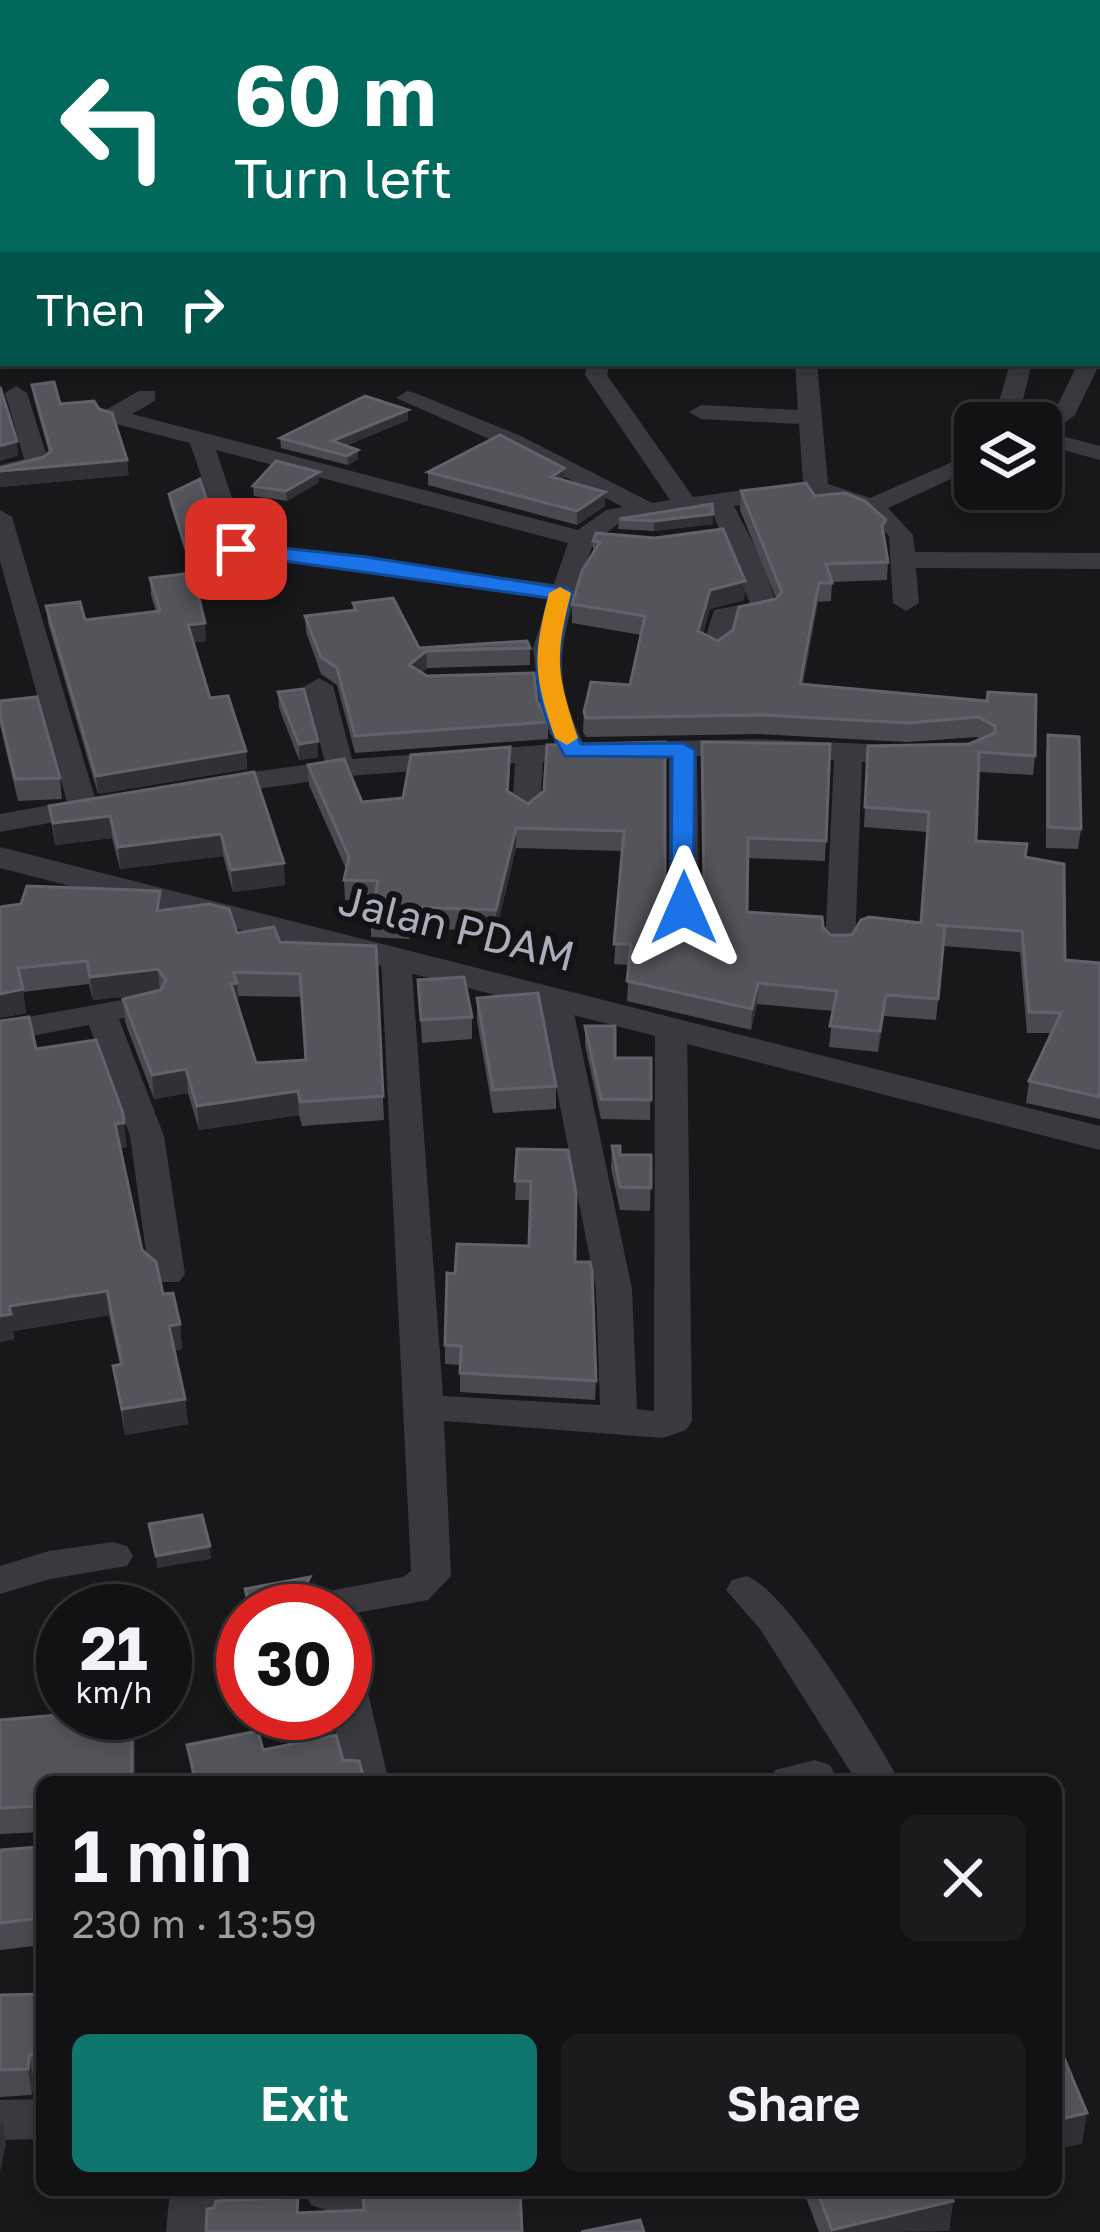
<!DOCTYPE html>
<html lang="en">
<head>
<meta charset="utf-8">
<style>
  :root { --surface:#121214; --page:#1b1b1d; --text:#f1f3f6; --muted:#9c9ea0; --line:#313234; --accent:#0f766e }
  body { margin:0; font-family:"Golos Text",sans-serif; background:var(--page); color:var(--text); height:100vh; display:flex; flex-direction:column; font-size:45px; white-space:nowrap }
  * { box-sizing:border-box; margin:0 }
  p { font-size:39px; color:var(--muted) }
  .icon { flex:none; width:66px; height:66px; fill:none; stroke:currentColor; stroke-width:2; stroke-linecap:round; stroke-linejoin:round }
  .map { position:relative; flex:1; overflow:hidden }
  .sheet { position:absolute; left:36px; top:1776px; width:1026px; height:420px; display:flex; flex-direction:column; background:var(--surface); border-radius:18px; box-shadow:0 6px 18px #0003,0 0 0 3px var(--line) }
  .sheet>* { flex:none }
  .hud { position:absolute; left:0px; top:0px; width:1101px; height:366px; box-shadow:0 6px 18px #0003,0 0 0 3px var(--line); background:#00695c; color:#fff; overflow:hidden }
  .tools { position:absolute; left:954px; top:402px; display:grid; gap:24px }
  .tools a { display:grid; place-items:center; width:108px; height:108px; border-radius:18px; background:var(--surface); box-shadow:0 6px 18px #0003,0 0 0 3px var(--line); font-size:60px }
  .speed { position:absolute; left:36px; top:1584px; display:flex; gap:24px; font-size:60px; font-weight:700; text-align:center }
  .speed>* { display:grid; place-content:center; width:156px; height:156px; border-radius:50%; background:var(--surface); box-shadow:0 6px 18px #0003,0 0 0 3px var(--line); line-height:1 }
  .speed small { font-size:30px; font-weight:400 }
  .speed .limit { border:18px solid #d22; background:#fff; color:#111 }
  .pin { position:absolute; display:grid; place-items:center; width:102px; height:102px; color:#fff; margin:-51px; border-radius:24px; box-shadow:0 6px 18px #0006 }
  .me { position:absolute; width:132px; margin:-66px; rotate:0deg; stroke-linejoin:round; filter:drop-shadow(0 0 9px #0008) }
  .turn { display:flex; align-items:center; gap:42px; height:252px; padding:0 36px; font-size:54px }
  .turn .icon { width:156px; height:156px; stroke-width:2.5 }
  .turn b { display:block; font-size:84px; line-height:102px }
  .then { display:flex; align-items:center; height:114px; padding:0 36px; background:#0003; gap:24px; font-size:45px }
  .round { display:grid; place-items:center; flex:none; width:126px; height:126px; border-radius:18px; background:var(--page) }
  .headline { display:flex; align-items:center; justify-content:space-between; height:204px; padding:0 36px }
  h1 { font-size:72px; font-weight:600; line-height:90px }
  .cta { display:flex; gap:24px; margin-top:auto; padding:24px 36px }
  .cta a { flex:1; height:138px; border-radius:18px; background:var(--accent); color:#fff; font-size:48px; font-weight:600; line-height:138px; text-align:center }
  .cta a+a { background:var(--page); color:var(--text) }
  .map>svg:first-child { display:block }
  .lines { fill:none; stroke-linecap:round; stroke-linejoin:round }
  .minor { fill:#39393f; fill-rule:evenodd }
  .tertiary { fill:#39393f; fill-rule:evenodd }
  .wall { fill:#49494f; fill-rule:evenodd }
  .shaded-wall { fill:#313135 }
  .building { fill:#54545b; stroke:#61626a; stroke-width:3; fill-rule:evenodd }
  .route { fill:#1a73e8; stroke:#114b97; stroke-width:3 }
  .slow { fill:#f59e0b }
  .labels { text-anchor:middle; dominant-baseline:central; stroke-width:12; stroke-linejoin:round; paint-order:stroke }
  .street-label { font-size:42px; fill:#aaadba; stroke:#131315 }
</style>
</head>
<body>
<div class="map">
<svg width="1100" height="2232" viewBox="0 0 1100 2232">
  <rect width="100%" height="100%" fill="#18181a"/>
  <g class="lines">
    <path class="minor" d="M29,0H55L57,3H31Z
      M390,0H411L388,3Z
      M1098,54H1100V64H1098Z
      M0,200H3V212H0Z
      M588,363H610L607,375L693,497L803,482L799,424L701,419L689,412L701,405L798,410L795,363H817L828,484L870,498L975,452V468L888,508L913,535L915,552L1100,553V569L916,568L919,603L906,611L893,603L889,536C847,486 791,499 734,506L760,556L778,608L774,613L735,622L728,648L715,656L702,648L714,610L750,603L711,509L622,521L606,533L643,538L647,543L643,548L592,547C567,623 544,665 583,743L755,739L911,746L925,754L911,762H862L855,945L851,951H829L825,945L834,760L697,756L699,908L684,917L669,908V757L543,762L540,811L526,820L512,811L515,763L349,776L215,795L201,786L215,777L325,762L305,686L319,678L333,686L352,759L556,744L542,717L533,648L549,599L227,554L190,443L104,421V411L139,391H155V401L132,414L578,530L606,510L623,507L505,446L396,398L407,391L415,393L521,436L652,503L670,500L585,375ZM216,450L568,543L554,584L247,543Z
      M1010,363H1032L1017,423H993Z
      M1078,363L1098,367L1075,415L1051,433L1100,446V460L1041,444V423H1034L1057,406Z
      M16,386L27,393L49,463L45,468L0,479V465L24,459L5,393Z
      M0,510L12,517L95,798L107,806L93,815L0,832V814L67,802L0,561Z
      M396,949L411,958L443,1396L600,1405L596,1289L539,999L555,990L571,999L632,1289L637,1409L654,1411L655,1028L671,1018L687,1028L692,1421L686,1430L663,1438L444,1421L451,1576L428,1600L350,1614L345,1621V1611H311L323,1592L403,1577L411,1571L381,958Z
      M122,1000L138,1009L133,1016L119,1019L164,1136L185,1274L179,1282H155L149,1274L130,1136L89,1025L0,1042V1022Z
      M113,1542L127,1546L133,1556L127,1566L50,1579L0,1594V1566L49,1551Z
      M746,1576C786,1588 877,1740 900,1782H857L760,1629L726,1590L732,1580Z
      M345,1665L359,1669L365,1680L389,1782H347L332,1713H345Z
      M815,1760L830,1765L836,1776L833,1782H769L775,1770Z
      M42,2099V2139L0,2140V2100Z
      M170,2190H218L214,2232H166Z
      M304,2190H473L466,2205L449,2211H328L311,2205Z"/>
    <path class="tertiary" d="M0,847L1100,1126V1150L0,868Z"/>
  </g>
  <path class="wall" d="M32,385L60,404L129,475L0,487V468L44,457L49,453L34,399Z
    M408,420L345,446L358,450V459L348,465L281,448L280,438Z
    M319,472V482L287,501L254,496L253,486Z
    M428,472L605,492V506L577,525L428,485Z
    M741,491L815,496L884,538L888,562L887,580L832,582L831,601L818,602L803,684L987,701L1035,756L1033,775L979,772L976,841L1025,857L1065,960L1100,963V1119L1026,1103L1029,1081L1051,1033H1027L1020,952L943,946L936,1020L884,1016L878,1052L829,1047L833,1011L757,1004L751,1030L627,1001L629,965L614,964L622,851L516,848L496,931L411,928L409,939L371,937V916L374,901L345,900L344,880L346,869L309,785L308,765L362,802L403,798L510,767L509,792L528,804L665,742V888L687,900L703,888L702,742L830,744L825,861L747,858V912L823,927L830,935H852L921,923L927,832L864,827L868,746L969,744L981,739L977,737L907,742L759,734L586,737L583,732L584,712L630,685L641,635L572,623V604L593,554V541L596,533L745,581L744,600L710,609L703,633L718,641L776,598L740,510Z
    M169,494L222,545L242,593L199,598L206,641L193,642L210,698L246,751L247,769L98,794L48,623L46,606L85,620L156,612L151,595L150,578L192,573L170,504Z
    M619,519L713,524L654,531L618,529Z
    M353,603L419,648H530V665L427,668L421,672L427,676L537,701L548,722V739L355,753L337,685L321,674L306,632L305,616L353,610Z
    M278,692L318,757L299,760L279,708Z
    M0,701L60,778L62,799L18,801L0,725Z
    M1048,735L1081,829L1078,849L1046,848V755Z
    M254,772L285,885L233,892L223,856L120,869L112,838L55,845L49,806Z
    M0,907L162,910L237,933L280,942L376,946L384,1120L302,1126L299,1115L199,1130L188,1093L154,1099L125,1022L123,999L139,995L93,1000L89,984L23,992L26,1013L0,1018ZM238,996L301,997L305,1060L256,1063L239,1007Z
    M418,980L472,1017V1039L422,1043Z
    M477,998L556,1086V1109L493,1113L477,1021Z
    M585,1026L615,1058H651L650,1120L601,1119L585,1045Z
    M36,1049L127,1147L120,1148L142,1250L180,1324L182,1349L174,1350L185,1399L188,1424L125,1435L113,1366L120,1365L109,1315L13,1331L14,1339L0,1342Z
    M612,1146L620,1155H651L650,1211L620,1210L611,1169Z
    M517,1149L575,1262L596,1381L595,1400L460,1392V1365L445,1364V1345L455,1274L529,1246L530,1200H515Z
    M132,1713L135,1735V1782H42V1832L0,1834V1720Z
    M187,1745L263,1750L343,1760L365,1782H193Z
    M42,1844V1945L0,1950V1850L39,1847Z
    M42,1994V2080L34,2081L32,2095L0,2097V1995Z
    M803,2190H949L953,2201L949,2231L819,2232Z"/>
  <path class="shaded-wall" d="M408,410V420L332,451V441Z
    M17,441L18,456L0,461V446Z
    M358,450V459L348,465L347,456Z
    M127,460L129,475L0,487V471Z
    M564,468V482L552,477Z
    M319,472V482L287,501L286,491Z
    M605,492V506L577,525V511Z
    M713,514V524L654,531V521Z
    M745,581L744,600L710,609L698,650V631L710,590Z
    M241,582L242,593L199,598L198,587Z
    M819,583L818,602L799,703L800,684Z
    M205,623L206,641L189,643L188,625Z
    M426,651L427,668L410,682L409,665Z
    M318,741V757L299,760V744Z
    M246,751L247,769L98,794L96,776Z
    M110,816L112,838L55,845L53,823Z
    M516,828V848L496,931V910Z
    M221,834L223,856L120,869L118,847Z
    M284,863L285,885L233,892L231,870Z
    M158,969L160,993L93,1000L90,977Z
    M237,983L239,1007L231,984Z
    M758,983L757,1004L751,1030L752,1009Z
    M23,989L26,1013L0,1018V994Z
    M886,995L884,1016L878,1052L880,1031Z
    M186,1069L188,1093L154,1099L152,1075Z
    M298,1091L299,1115L199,1130L197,1106Z
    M124,1123L127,1147L118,1148L115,1124Z
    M107,1291L109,1315L13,1331L14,1339L0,1342V1316L9,1306Z
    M180,1324L182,1349L171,1351L169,1326Z
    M185,1399L188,1424L125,1435L122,1409Z
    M210,1546L211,1559L157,1568L156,1556Z
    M132,1713L135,1735V1782H132Z
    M29,2055L34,2081L32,2095L28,2069Z
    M1087,2113L1082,2144L1056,2149V2120Z
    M2,2118L6,2144L0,2172V2126Z
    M953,2201L949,2231L832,2232V2230Z"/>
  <path class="building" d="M54,382L60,404L94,401L99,409L112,413L127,460L0,471V468L44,457L51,451L32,385Z
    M0,387L17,441L0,446Z
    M365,396L408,410L332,441L358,450L347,456L280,438Z
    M500,435L564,468L552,477L605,492L577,511L428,472Z
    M276,461L319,472L286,491L253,486Z
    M200,479L222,545L230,549L241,582L198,587L169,494Z
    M806,483L815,496L845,493L865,501L886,520L882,526L888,562L826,564L832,583H819L800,684L987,701L988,692L1036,695L1035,756L979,752L976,841L1027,844L1025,857L1064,864L1065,960L1100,963V1097L1029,1081L1061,1013L1029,1012L1022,931L936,925L945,926L938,999L886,995L880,1031L830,1026L837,991L758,983L752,1009L627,981L631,944H614L624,831L516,828L496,910L410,907L409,918L371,916L378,881L344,880L349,857L308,765L344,759L362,802L403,798L411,755L510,747L507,791L528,804L544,791L547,745L665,742V888L687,900L704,888L702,742L830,744L826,841L748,838L747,912L822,917L823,927L830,935H852L861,920L869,917L921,923L929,812L865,807L868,746L969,744L995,733V726L978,717L908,723L760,715L586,718L584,712L591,682L630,685L645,616L572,604L582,571L600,542L593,541L596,533L655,538L723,529L745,581L710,590L698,631L718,641L733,630L739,607L776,599L782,592L741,491Z
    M712,504L713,514L654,521L619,519Z
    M193,573L205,623L188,625L210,698L228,696L246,751L96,776L46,606L80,602L85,620L160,611L150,578Z
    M393,598L419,648L527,641L530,648L426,651L409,665L427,676L534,673L537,701L548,722L355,736L337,668L321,657L305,616L356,610L353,603Z
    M304,689L318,741L299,744L278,692Z
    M37,697L60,778L15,779L0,715V701Z
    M1048,735L1079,737L1081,829L1048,827Z
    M254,772L284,863L231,870L221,834L118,847L110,816L53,823L49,806Z
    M27,886L160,891L157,911L209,904L229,909L237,933L274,927L280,942L376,946L383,1096L300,1102L298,1091L197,1106L186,1069L152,1075L123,999L161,990L166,980L158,969L90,977L87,961L18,968L23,989L0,994V907L21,904ZM233,972L300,974L306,1060L256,1063L231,984L237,983Z
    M464,977L472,1017L421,1020L418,980Z
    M538,993L556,1086L493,1090L477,998Z
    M29,1017L36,1049L96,1040L123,1113L124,1123L115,1124L142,1250L156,1262L163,1294L173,1293L180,1324L169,1326L185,1399L122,1409L113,1366L122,1364L107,1291L9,1306L11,1314L0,1316V1021Z
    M585,1026H615V1058H651V1100L601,1099Z
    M612,1146H620V1155H651V1188L620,1187Z
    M517,1149L568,1150L576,1193L575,1262H590L592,1271L596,1381L460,1373L461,1346L445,1345L447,1273L455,1274L457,1244L529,1246L531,1181H515Z
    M202,1515L210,1546L156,1556L149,1524Z
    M310,1577L305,1587L322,1591L327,1611H251L245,1589Z
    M82,1713H132V1782H42V1826L41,1806L0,1808V1720Z
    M258,1731L263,1750L336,1735L343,1760L359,1761L365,1782H196L187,1745Z
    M481,1777L483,1782H457Z
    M42,1844V1918L0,1923V1850L39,1847Z
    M42,1994V2054L29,2055L28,2069L0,2070V1995Z
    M1056,2039L1087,2113L1056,2120Z
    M363,2190H520L522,2232H206L207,2209L214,2208L216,2201L298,2197L297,2213L364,2210Z
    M817,2190H948L953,2201L832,2230Z
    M640,2220L644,2232H581Z"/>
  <path class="route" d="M236,543L367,557L569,589L572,593C555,654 552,686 581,744L683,743L695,750L693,914L684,916L671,908L672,757L565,756C530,699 532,659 549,598L228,553V545Z"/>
  <path class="slow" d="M560,587L571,593C554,660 557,673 578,738L567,745L555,738C534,673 532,660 549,593Z"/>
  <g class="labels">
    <g class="street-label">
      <text transform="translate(457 927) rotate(14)">Jalan PDAM</text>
    </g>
  </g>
</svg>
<div class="tools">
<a><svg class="icon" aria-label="layers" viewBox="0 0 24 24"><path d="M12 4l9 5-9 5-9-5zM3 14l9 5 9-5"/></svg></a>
</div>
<div class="speed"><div>21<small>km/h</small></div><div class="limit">30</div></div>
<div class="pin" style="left:236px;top:549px;background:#d93025"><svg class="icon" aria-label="arrive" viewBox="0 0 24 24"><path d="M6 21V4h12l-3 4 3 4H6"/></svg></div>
<svg class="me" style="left:684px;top:908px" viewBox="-20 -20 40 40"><path d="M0-17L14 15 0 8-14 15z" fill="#1a73e8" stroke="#fff" stroke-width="4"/></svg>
<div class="hud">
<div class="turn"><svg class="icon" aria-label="left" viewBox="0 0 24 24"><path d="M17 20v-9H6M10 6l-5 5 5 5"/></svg><div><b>60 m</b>Turn left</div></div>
<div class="then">Then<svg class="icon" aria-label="right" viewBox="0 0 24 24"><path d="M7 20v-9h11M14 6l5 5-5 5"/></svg></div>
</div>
<section class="sheet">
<div class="headline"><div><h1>1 min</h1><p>230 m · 13:59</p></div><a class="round"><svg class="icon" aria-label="close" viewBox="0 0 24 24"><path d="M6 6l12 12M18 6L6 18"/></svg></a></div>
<div class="cta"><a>Exit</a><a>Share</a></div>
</section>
</div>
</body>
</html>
